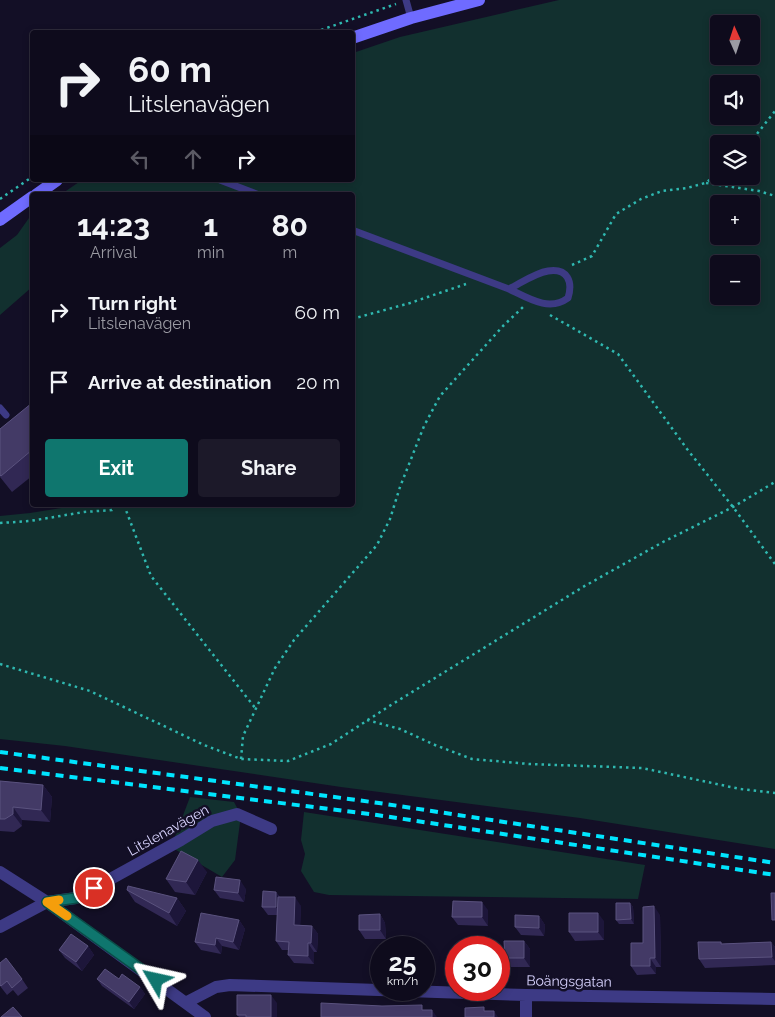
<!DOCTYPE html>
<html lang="en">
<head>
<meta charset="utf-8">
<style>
  :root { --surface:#0e0b1c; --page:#1c1929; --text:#f1f3f6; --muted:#9b9ba3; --line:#2e2b3b; --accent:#0f766e }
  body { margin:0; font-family:Raleway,sans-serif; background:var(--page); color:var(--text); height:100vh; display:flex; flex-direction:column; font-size:19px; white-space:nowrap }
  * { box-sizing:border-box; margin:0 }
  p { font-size:16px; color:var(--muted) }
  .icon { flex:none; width:28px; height:28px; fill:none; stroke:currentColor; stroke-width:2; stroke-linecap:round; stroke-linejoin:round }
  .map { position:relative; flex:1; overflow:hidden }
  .panel { position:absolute; left:30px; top:192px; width:325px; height:315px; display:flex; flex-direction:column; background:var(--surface); border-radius:5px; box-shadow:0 2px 8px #0003,0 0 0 1px var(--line) }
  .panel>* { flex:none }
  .hud { position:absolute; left:30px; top:30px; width:325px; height:152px; border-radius:5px; box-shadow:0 2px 8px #0003,0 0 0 1px var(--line); background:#0e0b1c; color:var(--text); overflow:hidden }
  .needle { width:32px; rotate:357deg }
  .buttons { position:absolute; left:710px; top:15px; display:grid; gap:10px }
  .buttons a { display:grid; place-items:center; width:50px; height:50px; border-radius:5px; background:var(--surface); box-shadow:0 2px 8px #0003,0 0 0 1px var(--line); font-size:25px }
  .speed { position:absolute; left:370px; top:936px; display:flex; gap:10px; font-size:25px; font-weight:700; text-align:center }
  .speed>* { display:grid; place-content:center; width:65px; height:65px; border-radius:50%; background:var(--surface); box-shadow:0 2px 8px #0003,0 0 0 1px var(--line); line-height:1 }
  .speed small { font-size:12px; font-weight:400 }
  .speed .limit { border:8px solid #d22; background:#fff; color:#111 }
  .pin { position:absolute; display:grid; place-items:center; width:42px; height:42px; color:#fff; margin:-21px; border:2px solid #fff; border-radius:50%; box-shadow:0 1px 5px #0007 }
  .me { position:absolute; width:55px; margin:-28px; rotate:306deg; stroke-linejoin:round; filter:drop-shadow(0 0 4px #0008) }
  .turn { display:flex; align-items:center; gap:18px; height:105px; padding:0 15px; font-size:22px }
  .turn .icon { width:65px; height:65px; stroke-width:2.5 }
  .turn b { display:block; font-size:35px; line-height:42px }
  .lanes { display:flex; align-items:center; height:48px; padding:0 15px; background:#0003; justify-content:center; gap:25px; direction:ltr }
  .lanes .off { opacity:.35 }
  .eta { display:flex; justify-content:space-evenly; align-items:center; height:85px; text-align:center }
  .eta b { font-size:30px; font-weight:700; line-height:35px }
  .button { display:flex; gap:10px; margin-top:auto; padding:10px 15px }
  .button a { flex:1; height:58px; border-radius:5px; background:var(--accent); color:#fff; font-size:20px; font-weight:700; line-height:58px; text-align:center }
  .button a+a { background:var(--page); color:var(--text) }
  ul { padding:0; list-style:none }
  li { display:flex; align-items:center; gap:15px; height:70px; padding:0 15px }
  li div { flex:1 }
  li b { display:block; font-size:19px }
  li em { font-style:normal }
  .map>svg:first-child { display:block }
  .green { fill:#12302f; fill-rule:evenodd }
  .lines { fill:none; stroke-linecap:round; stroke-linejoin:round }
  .path { stroke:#2fb8b0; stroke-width:2.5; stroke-dasharray:2.5 4; stroke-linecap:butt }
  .lane { stroke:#3d3a85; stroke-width:7 }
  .street { stroke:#3d3a85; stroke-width:12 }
  .secondary { stroke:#6f6bff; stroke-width:12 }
  .rail { stroke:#00e5ff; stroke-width:4; stroke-dasharray:8 6; stroke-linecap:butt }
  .wall { fill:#312854 }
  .shaded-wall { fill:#1d163a }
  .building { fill:#433a66; stroke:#5a527e }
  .route-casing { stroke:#0a4d48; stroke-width:12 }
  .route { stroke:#0f766e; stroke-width:9 }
  .slow { stroke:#f59e0b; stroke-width:9 }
  .labels { text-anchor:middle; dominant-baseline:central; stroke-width:5; stroke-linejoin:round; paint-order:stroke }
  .street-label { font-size:14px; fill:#d9d4ff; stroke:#130f26 }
</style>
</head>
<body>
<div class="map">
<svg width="775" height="1017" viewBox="0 0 775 1017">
  <rect width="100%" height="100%" fill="#130f26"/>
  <path class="green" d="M559,0H775V849L580,818L341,787L65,746L0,739V516L30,513L80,505H352V195H60L82,180H352L353,53L400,37ZM719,24H751V56H719ZM719,84H751V116H719ZM719,144H751V176H719ZM719,204H751V236H719ZM719,264H751V296H719Z
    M32,215V287L0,315V248L17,235L29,218Z
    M190,797L234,802L241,815L235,860L222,877L171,847Z
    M304,812L645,865L638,899L329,895L314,892L301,871L305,854L301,840Z"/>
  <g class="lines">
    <path class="path" d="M315,32L396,4
      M749,144L775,111
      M706,183L759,191L775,196
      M0,199L32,177
      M572,265L592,256L616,214L641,199L662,191L687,188L705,183L719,174
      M550,315L618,354L687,449L733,507L775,564
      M352,319L410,303L466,284
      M124,505L151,576L256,709
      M0,523L30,521L84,512L112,510L117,505
      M0,664L90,691L204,745L241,759L288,761L331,744L391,705L583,587L663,542L733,507L775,482
      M367,720L400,729L435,745L472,759L529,764L642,768L740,789L775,793
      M241,759L243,736L275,668L294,640L377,545L390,519L400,487L424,426L440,396L503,326L523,307"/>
    <path class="lane" d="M406,0L411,18
      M220,180L259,195
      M352,230L509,289C528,298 549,312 568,298C573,282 568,268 548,271C535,273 521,283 509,289
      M0,408L6,415"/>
    <path class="street" d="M0,872L47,902L205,1017
      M0,927L47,902L76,898L181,840L212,821L237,814L271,829
      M187,1002L216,987L230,985L526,995L775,999
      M526,1017V995"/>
    <path class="secondary" d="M352,38L411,18L479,0
      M36,195L57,180
      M0,220L32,197"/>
    <path class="rail" d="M0,752L379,803L775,863
      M0,768L377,815L775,875"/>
  </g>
  <path class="wall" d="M32,403V476L12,492L0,477V429Z
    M0,781L43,785L52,797L50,822L22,820V826L14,832L0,831Z
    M207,872L195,895L175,892L166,879Z
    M246,889L244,902L220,898L214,890Z
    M127,890L177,898L186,911L177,926L135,902Z
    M276,892L280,897L301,906L300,925L312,926L318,934L317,952H314V964L294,963L288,955L289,950H282L276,941L277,915H268L262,907Z
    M630,903L633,907L634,924H619L616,920Z
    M488,910V926L458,925L452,917Z
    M380,914L385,923L386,939H365L359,930Z
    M660,915L661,967H656V974L637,975L631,966L643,943Z
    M539,916L545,925L544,936L521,935L515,927Z
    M239,920L245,929L239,950L222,946L221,954L201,950L195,942Z
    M604,921V940L575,941L569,932Z
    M524,941L530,949V967H511L505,958Z
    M721,942L722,944L771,942L775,947V965L705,968L699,959Z
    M88,946L94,955L82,971L65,958L59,950Z
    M0,963L22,979L28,988L18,996L13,990L7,995L0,986Z
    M97,979H119L140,987L145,994L134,1009L102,986Z
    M277,1003V1017H239L237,1015Z"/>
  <path class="shaded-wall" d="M43,785L52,797L50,822L41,810Z
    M13,807L22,820V826L13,814Z
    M198,860L207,872L195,895L186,882Z
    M240,880L246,889L244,902L238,893Z
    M276,892L282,900V916L276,907Z
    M295,897L301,906L300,934L294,925Z
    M177,898L186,911L177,926L169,913Z
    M482,902L488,910V926L482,917Z
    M630,903L633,907L634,924L631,919Z
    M654,906L660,915L661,967L655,958Z
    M598,913L604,921V940L598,932Z
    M380,914L385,923L386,939L380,930Z
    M539,916L545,925L544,936L539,928Z
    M239,920L245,929L239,950L233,942Z
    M312,926L318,934L317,952L311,943Z
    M216,938L222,946L221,954L215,945Z
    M524,941L530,949V967L524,958Z
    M771,942L775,947V961L772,957Z
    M308,943L314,952V964L308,956Z
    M88,946L94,955L82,971L76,962Z
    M650,958L656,967V974L650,966Z
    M140,987L145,994L134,1009L129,1002Z
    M271,995L277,1003V1017H271Z
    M432,1010L437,1017H432Z
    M494,1011L498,1017H494Z"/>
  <path class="building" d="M32,403V450L1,476L0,475V429Z
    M0,781L43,785L41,810L13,807V814L5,819H0Z
    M181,851L198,860L186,882L166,879Z
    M216,877L240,880L238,893L214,890Z
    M128,886L177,898L169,913L127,890Z
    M263,891L276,892V907H262Z
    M771,893H775V920H772Z
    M278,897H295L294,925L312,926L311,943H308V956L288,955L289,942L276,941Z
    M453,901L482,902V917H452Z
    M616,903H630L631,919L616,920Z
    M654,906L655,958H650V966H631V943H643V907Z
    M201,913L239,920L233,942L216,938L215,945L195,942Z
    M569,913H598V932H569Z
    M380,914V930H359V915Z
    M515,915L539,916V928L515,927Z
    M71,934L88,946L76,962L59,950Z
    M504,941H524V958H505Z
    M698,942H721V944L771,942L772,957L699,959Z
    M6,958L22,979L12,988L7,981L1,986L0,985V963Z
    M105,969L119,979L122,974L140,987L129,1002L97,979Z
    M237,995H271V1017H246V1015H237Z
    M321,1003L382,1006L422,1005V1010H432V1017H321Z
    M13,1007L22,1017H1Z
    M484,1007V1011H494V1017H465V1008Z"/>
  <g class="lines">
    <defs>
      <path id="route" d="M94,888L76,898L47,902L156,980"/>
    </defs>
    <use href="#route" class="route-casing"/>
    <use href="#route" class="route"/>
    <path class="slow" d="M59,900L47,902L67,916"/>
  </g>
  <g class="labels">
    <g class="street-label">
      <text transform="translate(168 830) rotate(-29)">Litslenavägen</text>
      <text transform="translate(569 981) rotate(1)">Boängsgatan</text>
    </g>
  </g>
</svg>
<div class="buttons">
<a><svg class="needle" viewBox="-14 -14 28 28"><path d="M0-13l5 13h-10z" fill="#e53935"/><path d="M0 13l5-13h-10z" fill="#9b9ba3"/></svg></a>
<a><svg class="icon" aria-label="sound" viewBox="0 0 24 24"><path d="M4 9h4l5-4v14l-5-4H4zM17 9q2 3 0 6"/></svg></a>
<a><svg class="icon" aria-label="layers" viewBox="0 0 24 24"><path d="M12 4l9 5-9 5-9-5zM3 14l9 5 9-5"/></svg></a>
<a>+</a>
<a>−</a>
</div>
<div class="speed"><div>25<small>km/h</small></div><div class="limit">30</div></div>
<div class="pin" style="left:94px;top:888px;background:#d93025"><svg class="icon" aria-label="arrive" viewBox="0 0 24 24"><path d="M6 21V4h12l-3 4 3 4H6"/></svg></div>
<svg class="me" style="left:156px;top:980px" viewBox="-20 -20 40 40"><path d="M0-17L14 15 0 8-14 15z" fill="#0f766e" stroke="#fff" stroke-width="4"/></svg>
<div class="hud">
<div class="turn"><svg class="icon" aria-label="right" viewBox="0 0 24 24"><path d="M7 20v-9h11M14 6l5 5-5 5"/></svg><div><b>60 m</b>Litslenavägen</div></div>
<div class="lanes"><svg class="icon off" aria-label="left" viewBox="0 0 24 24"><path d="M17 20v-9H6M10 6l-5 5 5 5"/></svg><svg class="icon off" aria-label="ahead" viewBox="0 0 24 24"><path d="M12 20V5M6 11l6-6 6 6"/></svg><svg class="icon" aria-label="right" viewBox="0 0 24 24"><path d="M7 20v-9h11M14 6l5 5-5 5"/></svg></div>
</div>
<section class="panel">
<div class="eta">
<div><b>14:23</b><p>Arrival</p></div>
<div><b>1</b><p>min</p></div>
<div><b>80</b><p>m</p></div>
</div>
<ul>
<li><svg class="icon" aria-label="right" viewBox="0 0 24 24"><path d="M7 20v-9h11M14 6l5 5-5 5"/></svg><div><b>Turn right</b><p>Litslenavägen</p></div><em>60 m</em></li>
<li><svg class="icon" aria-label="arrive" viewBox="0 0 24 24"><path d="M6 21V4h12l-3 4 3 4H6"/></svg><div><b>Arrive at destination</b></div><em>20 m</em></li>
</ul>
<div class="button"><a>Exit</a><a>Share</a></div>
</section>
</div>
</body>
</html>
